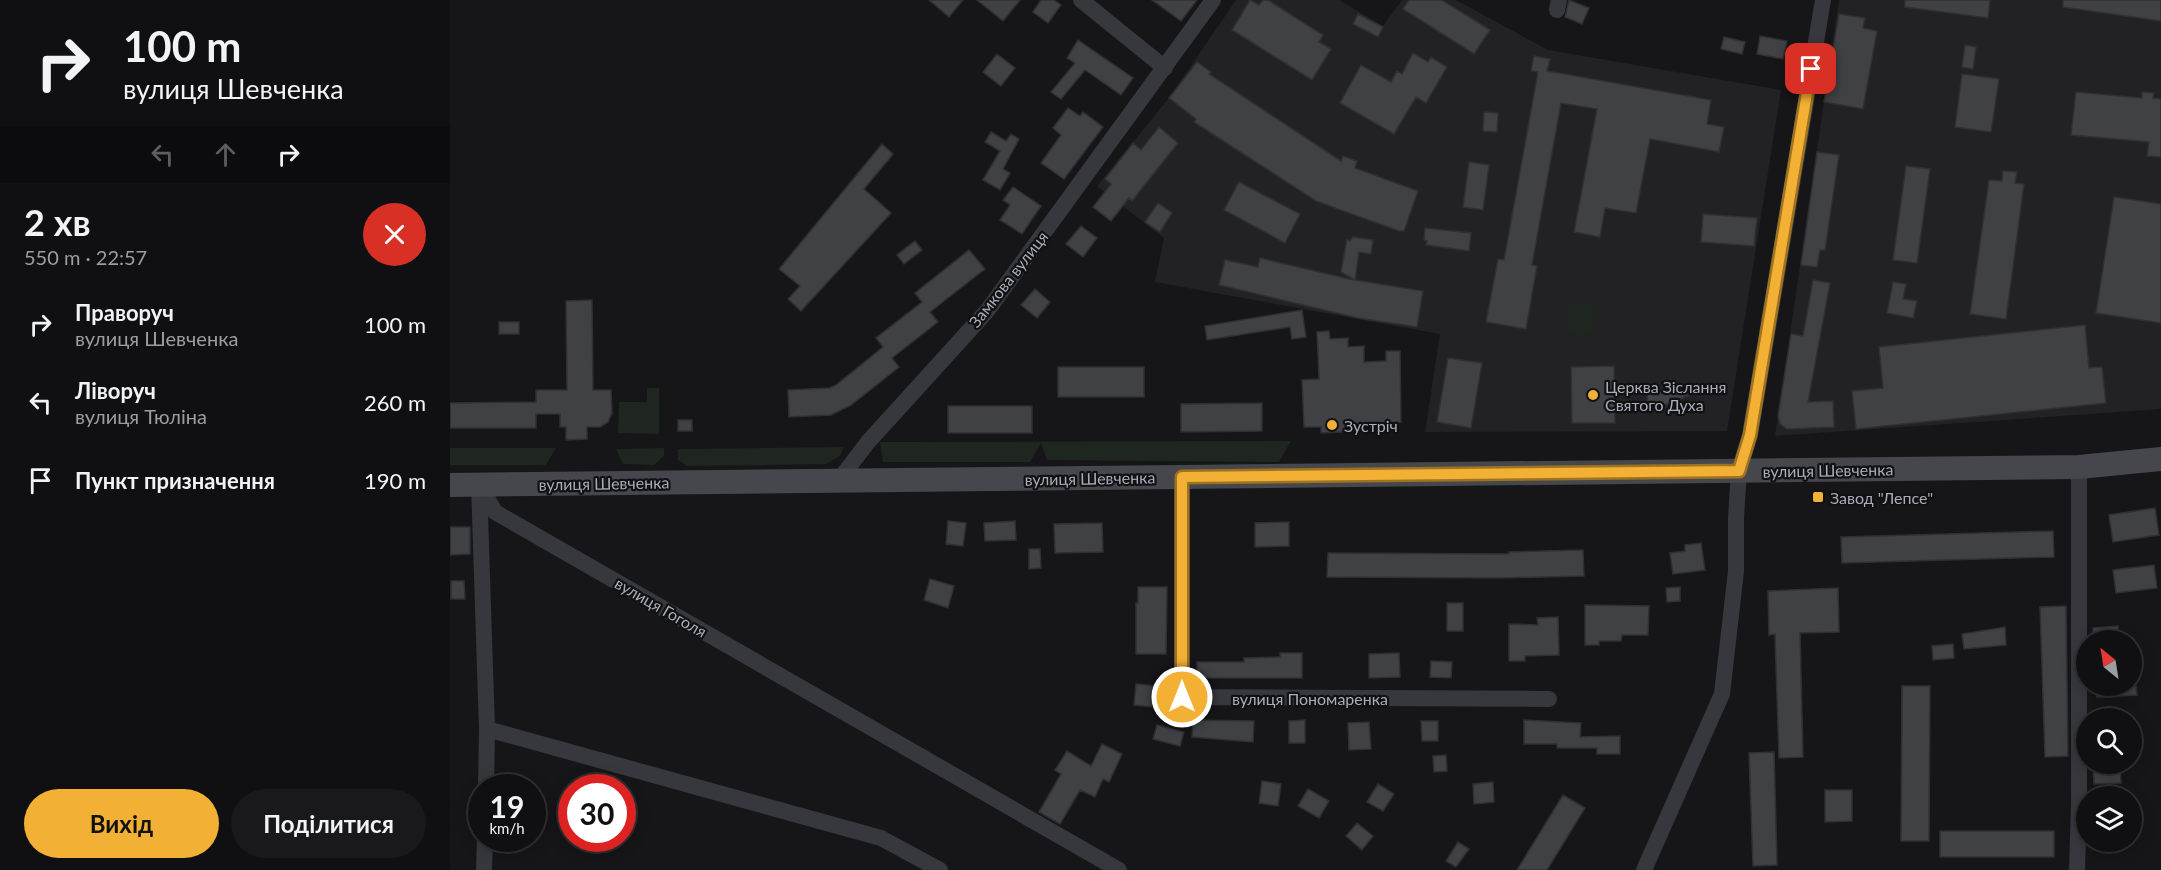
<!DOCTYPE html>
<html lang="uk">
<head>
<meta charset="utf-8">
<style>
  :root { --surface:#101012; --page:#19191b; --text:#f1f3f6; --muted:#9c9d9f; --line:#303032; --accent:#f2b134 }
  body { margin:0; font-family:Lato,sans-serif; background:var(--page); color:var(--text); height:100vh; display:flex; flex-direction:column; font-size:22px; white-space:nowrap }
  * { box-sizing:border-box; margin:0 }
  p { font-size:20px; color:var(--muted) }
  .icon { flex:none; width:33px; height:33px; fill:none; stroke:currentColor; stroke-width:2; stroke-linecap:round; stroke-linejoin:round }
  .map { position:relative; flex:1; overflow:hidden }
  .drawer { display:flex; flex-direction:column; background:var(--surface); width:450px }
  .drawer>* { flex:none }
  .hud { background:#101012; color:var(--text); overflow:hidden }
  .needle { width:39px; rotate:330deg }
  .buttons { position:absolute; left:1626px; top:630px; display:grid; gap:12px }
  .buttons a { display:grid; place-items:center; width:66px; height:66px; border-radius:50%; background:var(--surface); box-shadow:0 3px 15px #0003,0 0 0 2px var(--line); font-size:30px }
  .speed { position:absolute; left:18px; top:774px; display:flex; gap:12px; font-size:30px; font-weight:700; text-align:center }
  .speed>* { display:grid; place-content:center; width:78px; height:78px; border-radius:50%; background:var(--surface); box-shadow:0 3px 15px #0003,0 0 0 2px var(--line); line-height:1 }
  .speed small { font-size:15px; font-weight:400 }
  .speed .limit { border:9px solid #d22; background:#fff; color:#111 }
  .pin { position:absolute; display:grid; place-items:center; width:51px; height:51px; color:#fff; margin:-26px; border-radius:12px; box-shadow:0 3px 9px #0006 }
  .me { position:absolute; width:66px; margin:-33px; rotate:0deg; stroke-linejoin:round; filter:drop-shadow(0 0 4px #0008) }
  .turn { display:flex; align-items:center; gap:21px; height:126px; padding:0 24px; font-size:27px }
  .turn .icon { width:78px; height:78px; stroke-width:2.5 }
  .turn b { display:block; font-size:42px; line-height:51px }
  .lanes { display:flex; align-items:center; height:57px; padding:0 24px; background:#0003; justify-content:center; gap:30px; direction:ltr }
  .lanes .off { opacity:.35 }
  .round { display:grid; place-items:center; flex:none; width:63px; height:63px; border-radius:32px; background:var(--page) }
  .headline { display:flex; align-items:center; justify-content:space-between; height:102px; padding:0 24px }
  h1 { font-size:36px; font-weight:700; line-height:45px }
  .cta { display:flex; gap:12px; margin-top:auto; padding:12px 24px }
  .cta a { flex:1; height:69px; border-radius:36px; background:var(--accent); color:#111; font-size:24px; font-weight:700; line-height:69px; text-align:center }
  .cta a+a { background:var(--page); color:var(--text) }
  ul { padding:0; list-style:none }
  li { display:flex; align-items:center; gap:18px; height:78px; padding:0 24px }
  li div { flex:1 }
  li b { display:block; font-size:22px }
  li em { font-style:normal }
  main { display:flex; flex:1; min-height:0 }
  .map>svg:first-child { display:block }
  .built { fill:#222225 }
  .green { fill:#1e261f }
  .building { fill:#404145; stroke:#303034; stroke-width:1.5 }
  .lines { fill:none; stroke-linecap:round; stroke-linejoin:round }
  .street { stroke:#37383d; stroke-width:16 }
  .secondary { stroke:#45474d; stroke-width:24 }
  .route-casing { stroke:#9d7322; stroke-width:15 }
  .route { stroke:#f2b134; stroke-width:10 }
  .poi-dot { fill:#f2b134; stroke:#111113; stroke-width:2 }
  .labels { text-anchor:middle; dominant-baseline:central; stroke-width:4.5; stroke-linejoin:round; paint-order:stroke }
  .street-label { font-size:16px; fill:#a8adb8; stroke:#111113 }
  .poi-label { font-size:16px; fill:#a8adb8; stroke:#111113; text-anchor:start }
</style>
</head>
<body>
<main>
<section class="drawer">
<div class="hud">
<div class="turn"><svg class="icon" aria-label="right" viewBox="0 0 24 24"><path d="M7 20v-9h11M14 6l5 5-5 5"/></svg><div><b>100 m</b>вулиця Шевченка</div></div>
<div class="lanes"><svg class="icon off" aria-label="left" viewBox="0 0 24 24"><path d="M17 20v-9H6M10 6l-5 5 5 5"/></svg><svg class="icon off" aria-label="ahead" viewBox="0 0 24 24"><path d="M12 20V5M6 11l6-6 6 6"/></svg><svg class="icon" aria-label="right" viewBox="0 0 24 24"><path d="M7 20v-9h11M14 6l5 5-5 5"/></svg></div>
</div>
<div class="headline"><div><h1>2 хв</h1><p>550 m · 22:57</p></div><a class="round" style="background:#d93025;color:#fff"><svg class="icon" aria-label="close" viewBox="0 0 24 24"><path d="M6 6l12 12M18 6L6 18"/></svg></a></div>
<ul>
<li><svg class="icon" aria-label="right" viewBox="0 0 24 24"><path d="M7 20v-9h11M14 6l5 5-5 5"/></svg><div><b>Праворуч</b><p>вулиця Шевченка</p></div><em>100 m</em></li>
<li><svg class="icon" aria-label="left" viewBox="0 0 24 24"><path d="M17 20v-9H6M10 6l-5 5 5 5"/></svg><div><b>Ліворуч</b><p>вулиця Тюліна</p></div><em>260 m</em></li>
<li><svg class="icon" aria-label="arrive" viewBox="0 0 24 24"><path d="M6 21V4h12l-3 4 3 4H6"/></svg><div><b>Пункт призначення</b></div><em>190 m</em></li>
</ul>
<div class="cta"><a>Вихід</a><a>Поділитися</a></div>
</section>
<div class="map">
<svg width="1711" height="870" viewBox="0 0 1711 870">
  <rect width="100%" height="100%" fill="#161618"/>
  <path class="built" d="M786,0H889L933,26L952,0H1006L1098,50L1331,90L1277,431L975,432L990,334L705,282L714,238L647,186L719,98Z
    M1389,0H1711V409L1325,436Z"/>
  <path class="green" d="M1114 319a17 17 0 1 1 34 0a17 17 0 1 1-34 0Z
    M197,388H209V434L168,433L169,402H197Z
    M841,441L829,462L597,460L591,443L580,462H433L430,442Z
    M394,447L390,456L376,464L237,466L228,460V449Z
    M0,448H106L96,465H0Z
    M214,448V456L204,465L173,464L166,449Z"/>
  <path class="building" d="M479,0H513L499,17Z
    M527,0H570L553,21Z
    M591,0H604L611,5L598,23L583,12Z
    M702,0H747L731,21Z
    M800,0L809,5L813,0H818L873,35L869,42L881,49L862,80L782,30Z
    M959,0H992L1040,30L1024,54L953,9Z
    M1119,0L1139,8L1132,24L1115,17Z
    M1455,0H1540L1538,18L1455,7Z
    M1613,0H1711V21L1613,7Z
    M908,14L933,27L928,37L903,24Z
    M1389,14L1415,18L1413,28L1427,31L1413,109L1374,102Z
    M1310,36L1337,41L1333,59L1307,54Z
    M1274,37L1295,42L1292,54L1271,49Z
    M628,40L683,78L671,95L635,70L611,99L601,92L625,63L617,58Z
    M1515,45L1526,47L1523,69L1512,67Z
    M963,53L978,62L981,57L997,67L976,103L966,97L944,134L890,103L911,65L941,82L947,71L952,74Z
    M547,54L565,68L551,86L533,72Z
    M1084,56L1100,59L1097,71L1261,100L1257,124L1274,127L1269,152L1200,139L1186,213L1155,208L1150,237L1124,232L1147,109L1111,103L1082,265L1087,266L1076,329L1036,322L1048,259L1054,260L1088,72L1081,71Z
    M747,62L761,72L759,74L891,161L893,156L907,161L905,168L968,191L954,231H949L866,201L744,122L746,119L719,98Z
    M1512,74L1549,79L1541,132L1505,127Z
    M1626,92L1692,98V92L1704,93L1703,98L1711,99V157L1697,156L1699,142L1621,135Z
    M618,108L630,116L633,112L653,127L614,179L591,163L611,135L603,128Z
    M1034,112L1048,113L1047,132L1033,131Z
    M709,127L728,143L682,201L679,198L661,221L643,207L661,184L655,179L683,143L691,150Z
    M541,132L556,141L561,134L569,139L553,169L560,173L550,190L533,180L550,151L535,142Z
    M432,144L443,154L414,189L441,213L351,311L338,299L350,286L329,269Z
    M1367,152L1389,155L1375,250H1370L1367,267L1351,265Z
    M1019,162L1039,165L1033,210L1013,207Z
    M1456,166L1480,169L1467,263L1443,260Z
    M1553,171L1567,172L1565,183L1574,184L1556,319L1520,314L1539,180L1552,181Z
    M789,182L850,214L835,243L774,210Z
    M563,187L591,206L572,234L550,220L560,205L553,200Z
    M1664,197L1711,204V323L1646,313Z
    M708,203L722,213L710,232L695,222Z
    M1253,214L1307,218L1304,246L1251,242Z
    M631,226L647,238L633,257L616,244Z
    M975,228L1021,233L1019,251L976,245L977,241L974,240Z
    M903,237L923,240L921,254L909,252L905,280L891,272L897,239L900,241Z
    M465,241L472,250L454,264L447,255Z
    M519,250L535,269L480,312L488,322L442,358L449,367L401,405L381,415L339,417L338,390L380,388L386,385L433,347L426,338L472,302L465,293Z
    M810,258L899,279L973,291L967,327L908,318L769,285L775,260L808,267Z
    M1363,280L1380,283L1358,402L1383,401L1384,427L1337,429L1330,424L1328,416L1341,334L1353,336Z
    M1443,282L1456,284L1453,299L1467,301L1463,318L1437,313Z
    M585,289L600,302L587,318L571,305Z
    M142,300L143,390H161L162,413L158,422L150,427H137V439L116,440V427H110V414H86V428H0V403L86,402V390H117L116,301Z
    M852,310L856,337L842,339L840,327L757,340L755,326Z
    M49,322H69V334H49Z
    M1635,325L1639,368L1652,367L1656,403L1406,429L1402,391L1433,388L1429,347Z
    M879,331L880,339L898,338V347L914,346V362L936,361V351H950L951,422L911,425V431L871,433V427H854L852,380L869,379L867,332Z
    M998,358L1032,363L1021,428L987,422Z
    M1164,366L1165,423H1122L1121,367Z
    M608,367H694V397H608Z
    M1244,392L1245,393L1215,405V408L1198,409L1197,393Z
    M812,403V431L731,432V404Z
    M498,406H582V433H498Z
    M228,420H242V431H228Z
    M1705,508L1709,535L1663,542L1659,515Z
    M498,521L516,523L513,546L496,544Z
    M565,521L566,540L535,541L534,523Z
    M839,522V546L805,547V523Z
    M652,523L653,552L605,553L604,524Z
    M0,527H20V554L0,555Z
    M1603,531L1604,557L1392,563L1391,537Z
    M1251,543L1255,570L1223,574L1220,553L1235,551V545Z
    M579,549H590L591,568L579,569Z
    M1133,550L1134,576L1049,578L877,577L878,553L1059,554V552Z
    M1704,565L1707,588L1666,593L1663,570Z
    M480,579L504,586L498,608L474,600Z
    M1,581H14L15,599H1Z
    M688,587H717L716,654H686V603H688Z
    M1230,587V601L1217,602L1216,588Z
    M1388,588L1389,632L1350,633L1353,757L1329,758L1325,634L1319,635L1318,591Z
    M997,603H1013V631H997Z
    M1135,605L1199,606L1198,635H1172L1171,641H1149V645H1135Z
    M1616,606L1618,756L1595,757L1590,607Z
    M1108,617L1109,655L1075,656V661H1059V624L1088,625L1087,618Z
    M1668,626L1669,640H1643V628Z
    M1555,627L1556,645L1514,649L1512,634Z
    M1503,644L1504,658L1483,660L1482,646Z
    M830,653H852V678H747V662H794V658L830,657Z
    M949,653L950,677L919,678V654Z
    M981,661L1002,662L1001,678L980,677Z
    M686,684L716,687L714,708L684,705Z
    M1452,686H1480L1479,841H1451Z
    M1646,686H1686L1687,695L1647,697Z
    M743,720L804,721L803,742L742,737Z
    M855,720V743H839V721Z
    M1074,720L1131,723L1130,737L1170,736V754H1147V748H1107V744H1074Z
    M971,721H988V741H972Z
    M919,722L921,749L899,750L898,723Z
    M707,725L734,732L730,746L703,739Z
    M652,744L672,754L659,782L653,779L645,797L630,790L610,824L589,812L611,774L605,770L617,751L641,766Z
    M1324,752L1327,865L1303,866L1299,753Z
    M996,755L997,771L984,772L983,756Z
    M1643,764H1670L1671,783L1644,784Z
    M812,781L831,784L828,806L809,803Z
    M1043,782L1044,802L1024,804L1023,784Z
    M928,784L944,794L933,811L917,802Z
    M858,789L879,801L869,818L848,806Z
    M1375,790H1402V821L1375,822Z
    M1113,795L1135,808L1097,870H1067Z
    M907,823L923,836L912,850L896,836Z
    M1490,831H1604V857H1490Z
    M1008,842L1019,849L1006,867L996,861Z"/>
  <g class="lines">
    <path class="street" d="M631,0L715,68
      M1107,10L1109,0
      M732,477V697L1099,699
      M389,480L418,442L537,311L763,0
      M37,729L431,838L490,870
      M36,788L37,729L29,484L45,512L669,870
      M34,870L35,838
      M1194,870L1272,694L1286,571V518L1289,471L1300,435L1373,0
      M1627,870L1629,805V467"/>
    <path class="secondary" d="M0,485L1629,467L1711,459"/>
  </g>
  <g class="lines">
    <defs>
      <path id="route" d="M732,697V477L1289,471L1300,435L1361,69"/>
    </defs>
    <use href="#route" class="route-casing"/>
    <use href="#route" class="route"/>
  </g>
  <g class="poi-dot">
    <circle cx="1143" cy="395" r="6"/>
    <circle cx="882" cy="425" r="6"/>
    <rect x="1362" y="491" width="12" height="12" rx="3"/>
  </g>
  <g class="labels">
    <g class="street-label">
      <text transform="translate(558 279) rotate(-52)">Замкова вулиця</text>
      <text transform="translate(1378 470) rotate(-1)">вулиця Шевченка</text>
      <text transform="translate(640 478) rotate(-1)">вулиця Шевченка</text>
      <text transform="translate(154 483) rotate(-1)">вулиця Шевченка</text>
      <text transform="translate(211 607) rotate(30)">вулиця Гоголя</text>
      <text x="860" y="698">вулиця Пономаренка</text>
    </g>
    <g class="poi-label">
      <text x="1155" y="386">Церква Зіслання<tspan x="1155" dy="18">Святого Духа</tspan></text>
      <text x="894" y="425">Зустріч</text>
      <text x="1380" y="497">Завод "Лепсе"</text>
    </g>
  </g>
</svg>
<div class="buttons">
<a><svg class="needle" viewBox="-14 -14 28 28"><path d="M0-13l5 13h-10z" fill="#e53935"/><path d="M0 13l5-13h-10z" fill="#9c9d9f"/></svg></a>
<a><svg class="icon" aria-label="search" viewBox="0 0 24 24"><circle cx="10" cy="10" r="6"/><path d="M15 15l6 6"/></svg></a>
<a><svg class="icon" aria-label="layers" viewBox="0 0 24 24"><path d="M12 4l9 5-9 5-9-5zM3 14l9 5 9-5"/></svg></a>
</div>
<div class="speed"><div>19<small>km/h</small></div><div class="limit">30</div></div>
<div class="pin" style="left:1361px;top:69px;background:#d93025"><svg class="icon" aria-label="arrive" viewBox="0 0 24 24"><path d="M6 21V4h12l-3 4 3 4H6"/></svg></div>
<svg class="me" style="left:732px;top:697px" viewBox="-20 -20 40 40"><circle r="17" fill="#f2b134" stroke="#fff" stroke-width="3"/><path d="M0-11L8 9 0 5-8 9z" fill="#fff"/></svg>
</div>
</main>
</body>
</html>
